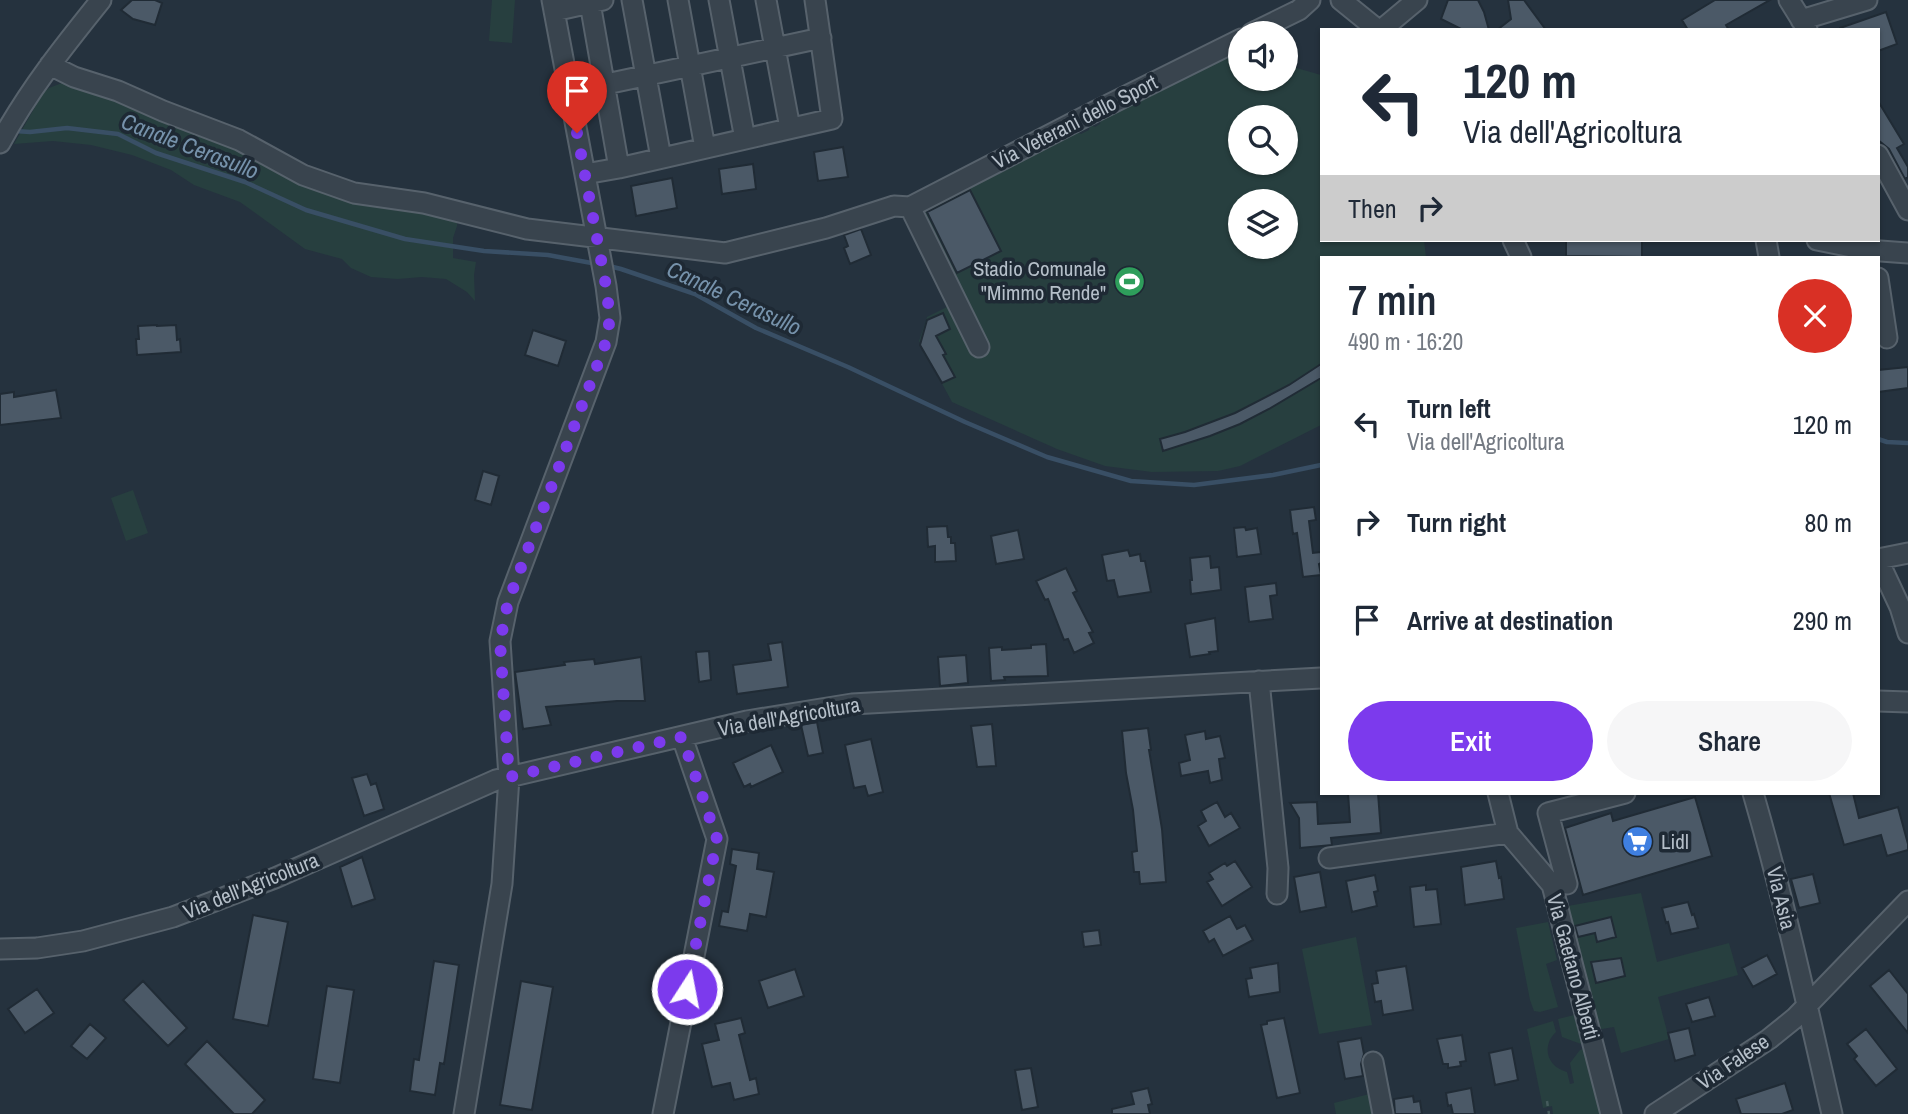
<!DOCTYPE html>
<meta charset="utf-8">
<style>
body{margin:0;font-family:"Archivo Narrow",sans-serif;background:#f6f6f7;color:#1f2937;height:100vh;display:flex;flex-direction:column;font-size:26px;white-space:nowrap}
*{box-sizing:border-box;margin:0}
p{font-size:23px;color:#747a83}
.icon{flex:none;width:38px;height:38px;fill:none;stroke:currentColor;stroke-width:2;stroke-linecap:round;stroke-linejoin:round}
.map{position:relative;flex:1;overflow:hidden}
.sheet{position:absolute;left:1320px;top:256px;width:560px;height:539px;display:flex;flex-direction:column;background:#fff;border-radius:0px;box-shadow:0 2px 5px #0004}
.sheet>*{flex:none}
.guide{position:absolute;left:1320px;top:28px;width:560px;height:214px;border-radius:0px;box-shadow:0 2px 5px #0004;background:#fff;color:#1f2937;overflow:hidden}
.buttons{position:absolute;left:1228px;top:21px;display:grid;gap:14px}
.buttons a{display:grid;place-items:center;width:70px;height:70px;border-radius:50%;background:#fff;box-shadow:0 2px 5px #0004;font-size:35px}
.pin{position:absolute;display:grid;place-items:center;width:60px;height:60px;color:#fff;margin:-72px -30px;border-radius:50% 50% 50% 0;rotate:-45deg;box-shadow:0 0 7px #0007}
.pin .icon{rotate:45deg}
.me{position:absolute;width:77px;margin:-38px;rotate:11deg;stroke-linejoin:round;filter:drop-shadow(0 0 5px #0008)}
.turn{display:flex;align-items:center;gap:24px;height:147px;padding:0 28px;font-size:32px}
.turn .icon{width:91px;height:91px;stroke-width:2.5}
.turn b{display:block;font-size:49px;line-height:60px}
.then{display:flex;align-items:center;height:66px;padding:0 28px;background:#0003;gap:14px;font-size:26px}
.round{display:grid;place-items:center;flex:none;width:74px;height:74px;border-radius:37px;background:#f6f6f7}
.summary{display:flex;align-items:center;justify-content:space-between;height:119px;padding:0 28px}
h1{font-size:42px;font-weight:600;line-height:52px}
.button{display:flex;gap:14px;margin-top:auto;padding:14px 28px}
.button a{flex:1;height:80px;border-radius:42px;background:#7c3aed;color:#fff;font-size:28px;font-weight:600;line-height:80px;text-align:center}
.button a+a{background:#f6f6f7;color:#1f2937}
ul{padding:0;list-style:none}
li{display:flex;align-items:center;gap:21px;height:98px;padding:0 28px}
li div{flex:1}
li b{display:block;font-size:26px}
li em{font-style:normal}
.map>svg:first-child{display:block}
.green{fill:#273f3f;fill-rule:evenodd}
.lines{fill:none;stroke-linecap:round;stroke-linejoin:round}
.stream{stroke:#394f65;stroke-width:4.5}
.building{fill:#4b5967;stroke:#202b35;stroke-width:2}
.minor-casing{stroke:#57626c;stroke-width:23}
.path{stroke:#455b5c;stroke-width:2.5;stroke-dasharray:5 5;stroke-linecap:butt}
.minor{stroke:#39444e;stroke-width:19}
.route{stroke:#7c3aed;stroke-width:12;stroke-dasharray:0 21.6}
.labels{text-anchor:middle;stroke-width:7;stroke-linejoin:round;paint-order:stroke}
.street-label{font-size:21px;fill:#b5bfc9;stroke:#1e2934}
.poi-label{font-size:21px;fill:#b5bfc9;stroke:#1e2934;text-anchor:end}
.water-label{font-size:23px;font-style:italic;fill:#7692ab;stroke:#1e2934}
</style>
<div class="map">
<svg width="1908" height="1114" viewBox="0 0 1908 1114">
<rect width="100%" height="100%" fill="#25323e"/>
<!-- green -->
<path class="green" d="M492 0H515L512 43 489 41Z
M1234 49 1241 51V79H1286V65L1321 75V240H1424L1426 257H1321V425L1240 466 1218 471 1152 472 1105 466 1057 449 952 402 919 341 927 317 949 306 921 212 1076 132 1081 134 1089 130 1090 125 1095 127 1100 124 1101 119ZM1241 117H1286V163H1241ZM1241 201H1286V247H1241Z
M62 83C79 87 94 94 111 96L239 147 457 217V226L453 238V258L476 262 474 275 475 301 467 292 446 279 422 277 397 279 371 277 351 268 342 259 305 249 240 202 194 185 171 170 132 155 91 145 53 141 14 144 43 93 49 88Z
M133 490 148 533 126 541 111 498Z
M1641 893 1657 962 1729 943 1738 975 1658 997 1669 1039 1621 1053 1614 1027 1596 1030 1562 907Z
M1548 922 1557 960 1546 964 1558 1007 1540 1012 1534 1011 1530 1000 1516 928Z
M1356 937 1372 1025 1319 1034 1302 949Z
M1574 1015 1582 1044H1581L1562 1037 1558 1019Z
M1553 1021 1556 1032C1541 1046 1547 1067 1567 1072L1570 1084 1574 1083 1570 1063 1580 1050 1583 1049 1601 1114H1553L1552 1106 1543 1108 1527 1029Z
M1385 1090 1389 1114H1336L1334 1103Z"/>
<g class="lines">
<!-- stream -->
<path class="stream" d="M15 131 30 132 67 128 118 134 156 153 245 182 306 210 405 239 484 251 548 255 597 264
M609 266 621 269 695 294 756 328 848 367 965 422 1047 457 1131 481 1194 485 1273 475 1321 465
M1878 439 1887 442 1908 443"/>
</g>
<!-- building -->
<path class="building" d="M132 0H155L162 3 155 25 133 19 121 10Z
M1448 0H1478L1484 12 1489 30H1463L1441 19Z
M1508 0H1524L1546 30H1497L1511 19Z
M1715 0H1770L1726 25 1729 30H1688L1682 20Z
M1886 12 1897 44 1878 51V30H1840V28Z
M1878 101 1904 144 1897 148 1908 167V177L1905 179 1889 149 1878 140Z
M843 147 848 177 818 181 814 152Z
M753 164 756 189 722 194 719 169Z
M672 178 677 208 636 216 631 186Z
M970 190 1001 251 957 273 927 212Z
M861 229 871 255 850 264 844 248 848 246 844 235Z
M1566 240H1642V257L1566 256Z
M943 313 950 329 936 336 946 354 943 355 955 377 942 383 920 345 927 320Z
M157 325V326L176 325 177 340 180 339 181 352 137 355 136 339H139L138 326Z
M533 330 566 341 558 366 525 355Z
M1321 364V378L1269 409 1240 424 1210 436 1163 451 1160 439 1185 432 1235 413 1289 385Z
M1908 367V388L1878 392V370Z
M56 390 61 418 0 425V394L14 392V397Z
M483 471 499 476 491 505 475 500Z
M1314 507 1316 520 1309 521 1313 553 1321 552V563L1319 564 1321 575 1303 577 1297 533 1293 534 1290 510Z
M947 526 948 537H951V543H955L956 561 935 562V546L928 547 927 527Z
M1245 527 1246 530 1257 528 1261 554 1237 557 1234 528Z
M1018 530 1024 559 996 564 991 536Z
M1128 550 1130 556 1140 554 1141 561H1145L1151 592 1118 597 1114 580 1107 581 1102 555Z
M1210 556 1211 568 1219 567 1221 590 1191 594 1190 580H1192L1190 558Z
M1066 568 1077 591 1073 593 1093 632 1089 633 1094 643 1074 653 1068 639 1064 640 1048 599 1045 600 1036 581Z
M1276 583 1277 595 1270 596 1273 619 1249 622 1245 587Z
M1215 618 1218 651 1209 652 1210 654 1190 657 1185 624Z
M782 642 788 687 737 694 733 665 771 660 768 644Z
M1046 644 1048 676 1004 677 1005 680 991 681 989 648 1002 647V650L1031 648V645Z
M709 651 711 680 699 682 696 652Z
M966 655 968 683 940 686 938 657Z
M641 657 645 701H617L546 707 551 725 523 729 515 672 565 665 564 662 594 659 595 664Z
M817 722 823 753 808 756 801 725Z
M992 724 996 766 977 767 971 726Z
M1148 728 1151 750H1149L1162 829 1166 882 1140 884 1139 872H1134L1132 852 1137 851 1133 810 1126 773 1122 731Z
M1205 731 1206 739 1220 736 1225 758 1219 759 1222 780 1210 783 1208 771 1181 776 1179 763 1190 760 1185 735Z
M871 739 883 792 868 796 865 786 854 788 845 745Z
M771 745 783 772 751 787 750 784 744 787 733 763Z
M367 774 371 785 376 783 384 809 364 816 352 778Z
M1348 793H1378L1381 833 1331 838 1332 845 1300 848 1299 818 1290 803 1317 802 1318 824 1350 822Z
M1829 793H1853L1859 818 1898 807 1908 844V850L1887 856 1881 835 1844 845Z
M1695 797 1712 856 1583 895 1565 828 1611 813 1613 821Z
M1217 802 1225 817 1231 813 1240 828 1209 846 1198 826 1206 821 1201 811Z
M732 849 759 853 757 869 774 872 766 917 750 914 747 931 719 926 722 911 728 912 736 866 730 864Z
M362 857 375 899 352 907 340 867Z
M1235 861 1252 887 1222 906 1207 882 1213 879 1209 873 1225 863 1227 866Z
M1496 861 1499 878 1501 877 1504 899 1465 905 1461 867Z
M1320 872 1326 907 1300 912 1294 877Z
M1813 874 1820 903 1799 908 1791 879Z
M1375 875 1378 891 1374 892 1377 906 1352 912 1346 881Z
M1426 885V890L1437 889 1441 924 1414 927 1410 887Z
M1688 902 1692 915 1694 914 1698 928 1671 934 1668 922 1666 923 1662 908Z
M253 915 288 922 268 1026 233 1019Z
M1230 916 1237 929 1245 925 1253 940 1223 956 1214 939 1209 942 1203 931Z
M1611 917 1616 937 1597 942 1595 933 1578 937 1575 926Z
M1099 930 1101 945 1084 947 1082 932Z
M1767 955 1777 974 1753 987 1742 968Z
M1621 958 1625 976 1596 983 1591 962Z
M434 961 459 965 444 1064 440 1063 435 1095 410 1091 414 1059 419 1060Z
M1278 963 1280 992 1249 997 1246 979 1252 978 1250 968Z
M1406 966 1413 1010 1383 1015 1381 1001 1375 1002 1372 984 1378 983 1376 971Z
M795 969 804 996 768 1008 759 981Z
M1889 970 1908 994V1033L1870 986Z
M143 981 187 1028 168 1046 123 1000Z
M521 981 553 987 532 1110 500 1105Z
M327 986 354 990 340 1083 313 1079Z
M37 989 54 1013 25 1033 8 1009Z
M1709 997 1715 1016 1692 1022 1686 1004Z
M741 1018 745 1033 739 1035 750 1080 756 1078 759 1094 734 1100 730 1083 712 1087 702 1044 719 1040 715 1024Z
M1284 1018 1300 1093 1277 1098 1261 1025 1267 1024V1021Z
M90 1024 106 1038 87 1059 71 1046Z
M1689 1028 1695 1055 1675 1061 1668 1033Z
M1866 1029 1897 1069 1876 1086 1854 1059 1857 1056 1847 1044Z
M1462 1035 1466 1061 1460 1062 1461 1066 1448 1068V1064H1443L1437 1039Z
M1361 1038 1364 1054 1361 1064 1363 1076 1345 1079 1338 1042Z
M207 1041 265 1100 252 1114H234L185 1064Z
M1512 1048 1518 1080 1495 1085 1489 1053Z
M1031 1068 1038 1107 1022 1110 1015 1070Z
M1785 1083 1793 1110 1782 1114H1741L1736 1099Z
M1148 1088 1152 1104 1148 1105 1150 1114H1112V1109L1134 1104 1131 1092Z
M1471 1088 1475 1114H1453L1451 1105 1448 1106 1446 1093Z
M1413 1096 1414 1102 1420 1101 1422 1114H1395L1394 1099Z"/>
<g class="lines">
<defs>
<path id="minor" d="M603 0 590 3 619 168 832 119 815 0
M632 0 661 158
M678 0 705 148
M719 0 745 139
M766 0 790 128
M1341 0 1378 30
M1789 0 1807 29
M554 11 590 3
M1801 20 1867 0
M1381 30 1417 0
M1252 33 1299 10 1310 0
M50 65 74 77 118 91 163 111 239 140 303 175 354 193 424 203 527 229 725 253 826 228 894 206 910 207
M569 92 821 38
M0 143C28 91 64 46 101 0
M1878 155 1908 210
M585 174 619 168
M910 207 1094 112 1241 39
M910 207 979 347
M1513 240 1521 257
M1766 240 1769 257
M1817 240 1867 250 1908 253
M1878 278 1887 338
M1878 559 1908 553
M1878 560 1900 607 1908 633
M1259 681 1278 868 1277 894
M1878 701 1908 702
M1498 793 1508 833 1552 885 1611 1114
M1753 793C1784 899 1807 1006 1832 1114
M1329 858 1508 833
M1567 884 1548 813 1625 793
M0 949 37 948 83 941 173 917 275 878 496 780 747 721 852 704 1321 678
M1373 1062 1383 1114
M464 1114 502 884 509 777 500 641 508 602 606 342 610 318 606 286 552 0
M663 1114 717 839 682 737
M1655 1114 1769 1039 1795 1018 1908 901"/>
</defs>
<!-- minor casing -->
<use href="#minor" class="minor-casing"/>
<!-- path -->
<path class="path" d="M1547 1101 1549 1114"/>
<!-- minor -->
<use href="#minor" class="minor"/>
</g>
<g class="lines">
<!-- route -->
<path class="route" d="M577 133 606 286 610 318 606 342 508 602 500 642 509 777 682 737 717 839 687 989"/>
</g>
<!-- icons -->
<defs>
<symbol id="stadium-disc" viewBox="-11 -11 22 22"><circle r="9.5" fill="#2e9e5b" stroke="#1e2934"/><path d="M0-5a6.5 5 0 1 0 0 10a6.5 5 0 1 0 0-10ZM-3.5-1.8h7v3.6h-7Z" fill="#fff"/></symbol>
<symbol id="supermarket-disc" viewBox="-11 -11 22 22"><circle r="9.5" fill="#3f7fe0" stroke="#1e2934"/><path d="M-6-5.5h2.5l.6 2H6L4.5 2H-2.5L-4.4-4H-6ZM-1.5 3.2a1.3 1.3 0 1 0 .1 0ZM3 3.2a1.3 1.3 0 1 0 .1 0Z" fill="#fff"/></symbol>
</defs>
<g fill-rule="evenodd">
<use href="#stadium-disc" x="1112" y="264" width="35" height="35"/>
<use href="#supermarket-disc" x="1620" y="824" width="35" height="35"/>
</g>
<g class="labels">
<!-- street labels -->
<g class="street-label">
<text transform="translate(1075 122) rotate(-27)" y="7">Via Veterani dello Sport</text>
<text transform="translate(789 717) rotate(-10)" y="7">Via dell'Agricoltura</text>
<text transform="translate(251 886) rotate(-22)" y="7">Via dell'Agricoltura</text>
<text transform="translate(1781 898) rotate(76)" y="7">Via Asia</text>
<text transform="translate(1573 967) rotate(75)" y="7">Via Gaetano Alberti</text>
<text transform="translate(1733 1062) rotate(-34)" y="7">Via Falese</text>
</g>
<!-- poi labels -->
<g class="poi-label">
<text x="1106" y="276">Stadio Comunale<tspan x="1106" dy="24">"Mimmo Rende"</tspan></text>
<text x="1661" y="849" text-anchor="start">Lidl</text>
</g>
<!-- water labels -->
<g class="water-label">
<text transform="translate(190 146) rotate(21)" y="8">Canale Cerasullo</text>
<text transform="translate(734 298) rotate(25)" y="8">Canale Cerasullo</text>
</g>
</g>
</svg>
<div class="buttons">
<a><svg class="icon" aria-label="sound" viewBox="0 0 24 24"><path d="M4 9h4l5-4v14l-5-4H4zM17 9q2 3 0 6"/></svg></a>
<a><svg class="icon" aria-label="search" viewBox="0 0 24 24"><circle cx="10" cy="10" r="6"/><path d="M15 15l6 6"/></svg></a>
<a><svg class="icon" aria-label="layers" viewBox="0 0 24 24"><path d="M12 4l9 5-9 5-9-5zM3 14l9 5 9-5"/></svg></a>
</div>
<div class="pin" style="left:577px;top:133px;background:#d93025"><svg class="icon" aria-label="arrive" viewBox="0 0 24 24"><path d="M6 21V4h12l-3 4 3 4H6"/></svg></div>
<svg class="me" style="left:687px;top:989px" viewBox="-20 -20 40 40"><circle r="17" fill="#7c3aed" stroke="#fff" stroke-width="3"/><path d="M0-11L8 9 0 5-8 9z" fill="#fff"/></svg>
<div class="guide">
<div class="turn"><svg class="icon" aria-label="left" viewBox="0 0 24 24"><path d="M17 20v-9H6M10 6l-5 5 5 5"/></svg><div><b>120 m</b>Via dell'Agricoltura</div></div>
<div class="then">Then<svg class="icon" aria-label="right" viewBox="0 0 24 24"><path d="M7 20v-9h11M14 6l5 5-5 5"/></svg></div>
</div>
<section class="sheet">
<div class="summary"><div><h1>7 min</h1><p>490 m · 16:20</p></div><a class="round" style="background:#d93025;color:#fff"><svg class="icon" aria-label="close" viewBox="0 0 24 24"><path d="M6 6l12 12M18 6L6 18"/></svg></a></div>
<ul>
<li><svg class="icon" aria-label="left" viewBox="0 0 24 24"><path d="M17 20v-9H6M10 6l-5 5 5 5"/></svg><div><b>Turn left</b><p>Via dell'Agricoltura</p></div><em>120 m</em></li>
<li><svg class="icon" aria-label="right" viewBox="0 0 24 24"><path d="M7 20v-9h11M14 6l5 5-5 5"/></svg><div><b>Turn right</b></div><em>80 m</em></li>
<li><svg class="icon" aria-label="arrive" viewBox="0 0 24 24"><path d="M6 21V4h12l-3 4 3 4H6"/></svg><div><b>Arrive at destination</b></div><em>290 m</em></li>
</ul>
<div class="button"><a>Exit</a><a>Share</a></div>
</section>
</div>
